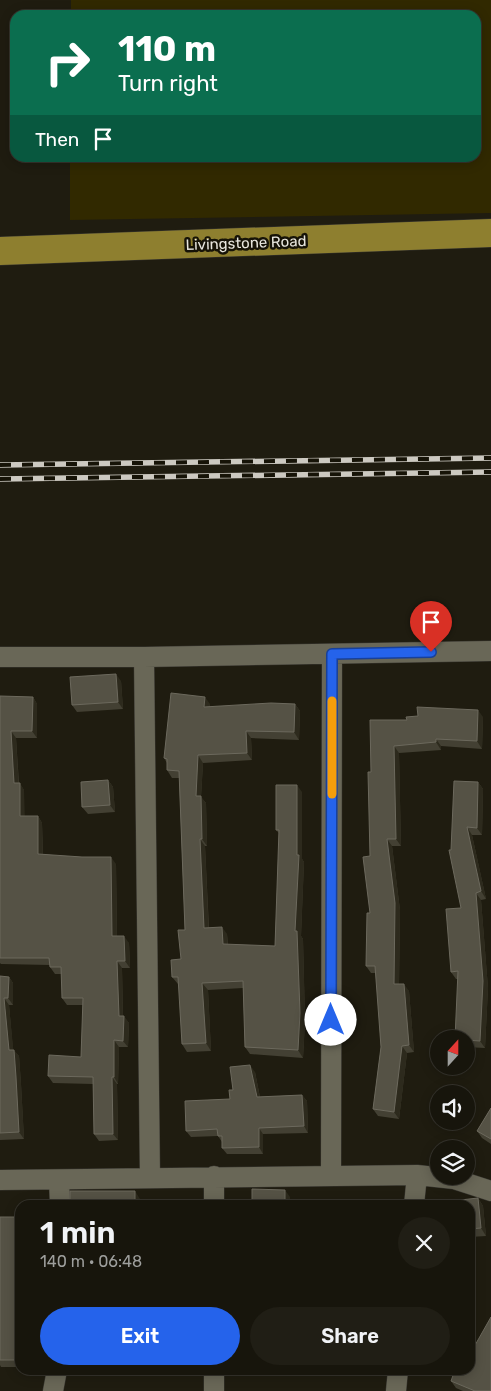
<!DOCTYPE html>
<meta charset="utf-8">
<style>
body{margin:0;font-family:Rubik,sans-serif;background:#201e15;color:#f1f3f6;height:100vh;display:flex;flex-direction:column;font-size:19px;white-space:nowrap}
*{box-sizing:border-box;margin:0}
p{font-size:16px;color:#9e9f9d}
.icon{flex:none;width:28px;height:28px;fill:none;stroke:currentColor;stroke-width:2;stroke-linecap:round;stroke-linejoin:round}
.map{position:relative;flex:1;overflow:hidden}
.panel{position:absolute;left:15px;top:1200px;width:460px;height:175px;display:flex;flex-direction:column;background:#17150c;border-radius:15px;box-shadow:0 2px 12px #0003,0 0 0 1px #36342d}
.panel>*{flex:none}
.top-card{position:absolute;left:10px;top:10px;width:471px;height:152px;border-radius:15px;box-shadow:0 2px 12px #0003,0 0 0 1px #36342d;background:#0b6e4f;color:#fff;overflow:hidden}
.needle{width:32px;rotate:21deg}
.fabs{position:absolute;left:430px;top:1030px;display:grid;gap:10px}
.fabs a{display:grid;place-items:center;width:45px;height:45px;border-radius:50%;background:#17150c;box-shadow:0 2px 12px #0003,0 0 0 1px #36342d;font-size:25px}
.pin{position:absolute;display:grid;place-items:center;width:42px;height:42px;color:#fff;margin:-51px -21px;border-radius:50% 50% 50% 0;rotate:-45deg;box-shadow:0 0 5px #0007}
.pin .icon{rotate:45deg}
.me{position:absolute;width:55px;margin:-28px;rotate:0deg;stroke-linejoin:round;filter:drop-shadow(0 0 4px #0008)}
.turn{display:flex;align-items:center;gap:18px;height:105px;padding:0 25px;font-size:22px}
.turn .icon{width:65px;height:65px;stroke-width:2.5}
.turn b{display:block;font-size:35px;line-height:42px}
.then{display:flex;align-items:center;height:48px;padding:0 25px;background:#0003;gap:10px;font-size:19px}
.round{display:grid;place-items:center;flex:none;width:52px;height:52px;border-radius:26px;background:#201e15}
.overview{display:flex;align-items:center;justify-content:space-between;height:85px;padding:0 25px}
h1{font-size:30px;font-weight:600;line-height:38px}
.cta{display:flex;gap:10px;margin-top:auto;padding:10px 25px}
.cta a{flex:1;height:58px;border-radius:30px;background:#2563eb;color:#fff;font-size:20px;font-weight:600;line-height:58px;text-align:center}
.cta a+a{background:#201e15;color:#f1f3f6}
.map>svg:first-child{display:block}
.green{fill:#312900}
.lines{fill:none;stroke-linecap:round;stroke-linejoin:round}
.minor-casing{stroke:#3a3832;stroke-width:21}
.trunk-casing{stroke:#3a3832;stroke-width:29}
.minor{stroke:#696757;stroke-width:20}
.trunk{stroke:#8e7f2f;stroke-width:28}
.rail-casing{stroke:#ccc9c1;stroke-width:5.5}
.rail{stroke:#161307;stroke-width:4;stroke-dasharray:11;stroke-linecap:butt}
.wall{fill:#434033}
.shaded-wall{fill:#2d2a1d}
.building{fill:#555245;stroke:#6c695d}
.route-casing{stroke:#184099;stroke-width:12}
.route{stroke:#2563eb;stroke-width:9}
.slow{stroke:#f59e0b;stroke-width:9}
.labels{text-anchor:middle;stroke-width:5;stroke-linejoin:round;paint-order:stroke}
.street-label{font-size:15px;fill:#e8e6de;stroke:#161307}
</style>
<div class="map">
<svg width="491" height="1391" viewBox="0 0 491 1391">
<rect width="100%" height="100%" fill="#1f1c10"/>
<!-- green -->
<path class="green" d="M71 0H491V213L70 220V158H476V15H71Z"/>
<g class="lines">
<defs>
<path id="minor" d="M0 657H144L491 651
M144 657 150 1178
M331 1175 332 654
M0 1180 417 1175 454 1179 491 1191
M59 1180 60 1205
M214 1205V1176
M414 1205 417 1175
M53 1391 57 1370
M214 1391V1370
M396 1391 398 1370"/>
<path id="trunk" d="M0 251 491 233"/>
</defs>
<!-- minor casing -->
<use href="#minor" class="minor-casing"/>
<!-- trunk casing -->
<use href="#trunk" class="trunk-casing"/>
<!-- minor -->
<use href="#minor" class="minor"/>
<!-- trunk -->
<use href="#trunk" class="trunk"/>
<defs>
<path id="rail" d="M0 465 491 458
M0 479 491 472"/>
</defs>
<!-- rail casing -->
<use href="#rail" class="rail-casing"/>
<!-- rail -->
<use href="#rail" class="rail"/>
</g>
<!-- wall -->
<path class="wall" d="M121 681 123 709 77 712 72 705Z
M0 696 33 697 37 704V738H16L19 783 24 790V816H38L42 823 43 854 116 864 117 936 129 943 130 968H122L123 1016 129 1023 128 1047H119L118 1084H117L118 1140 99 1141 94 1134 93 1084 53 1083 48 1076 81 1057 83 1005H67L62 998V974H55L50 967V965L1 964 0 963Z
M210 704V707L295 704 300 711 299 740 251 738 252 760 203 763 201 797 206 803 207 846H205L209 928 227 934 228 945 275 946 279 833 276 830 302 792V859L304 862 301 936 303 939 305 1021 303 1058 250 1054 245 1047 243 988 208 990 211 1051 187 1052 182 1044 179 984H178L172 977 181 959 185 930 179 778H172L167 770V763L164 758Z
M483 717 482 749 441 746V750L399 753 401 846H392L400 910 399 984 409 991 414 1052 407 1053 399 1119 378 1116 373 1109 381 1047 376 973H371L366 966 370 913 371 772 407 720Z
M108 780 113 787 115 812 88 814 82 807Z
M478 782 483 789 482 835H472L486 899 481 900 488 988 485 1048 466 1047V1039L458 979H456L451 972 461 908 451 850Z
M0 976 9 977 13 983V1005H9L13 1050 19 1056 21 1084 24 1139 0 1140Z
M255 1072 260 1097 302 1095 307 1101 308 1133 263 1134V1154H227L222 1148V1142L218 1136 191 1137 186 1131 230 1099 233 1090Z
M491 1108V1144L482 1138 477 1131Z
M478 1198 483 1206 486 1236 470 1237V1205Z
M0 1217H20V1367H1L0 1365Z
M474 1347 491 1391H463L456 1388 451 1381Z"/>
<!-- shaded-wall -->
<path class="shaded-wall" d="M116 674 121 681 123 709 118 702Z
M33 697 37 704V738L32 731Z
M205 697 210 704 209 715 204 707Z
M295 704 300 711 299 740 294 732Z
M478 710 483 717 482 749 477 741Z
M11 731 16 738 19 790 14 783Z
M246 731 251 738 252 760 247 753Z
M436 739 441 746V750L436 742Z
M394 746 399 753 401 846 396 839Z
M198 755 203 763 201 797 206 803 207 846 202 839 196 796Z
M108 780 113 787 115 812 110 805Z
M478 782 483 789 482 835 477 828Z
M20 783 24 790 25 823 20 816Z
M297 785 302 792V859L304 862 301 936 303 939 305 1021 303 1058 298 1050 295 931 297 855Z
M38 816 42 823 43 861 38 854Z
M467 827 472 835 486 899 481 891Z
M200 839 205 846 209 936 204 928Z
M387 839 392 846 400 910 399 991 394 984Z
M111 857 116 864 117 943 112 936Z
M476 893 481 900 488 988 485 1048 480 1041Z
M222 927 227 934 228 952 223 944Z
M124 936 129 943 130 968 125 961Z
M117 961 122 968 123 1023 119 1016Z
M9 977 13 983V1005L8 998Z
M202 983 208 990 211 1051 206 1043Z
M404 984 409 991 414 1052 409 1045Z
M4 998 9 1005 14 1057 9 1050Z
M124 1016 129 1023 128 1047 123 1041Z
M114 1040 119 1047 118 1084 114 1077Z
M402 1046 407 1053 399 1119 394 1112Z
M14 1050 19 1056 21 1084 24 1139 19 1132Z
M250 1065 255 1072 261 1103 257 1097Z
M112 1077 117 1084 118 1140 113 1134Z
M302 1095 307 1101 308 1133 304 1126Z
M259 1128 263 1134V1154L259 1147Z
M285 1190 290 1197V1205H285Z
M135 1191 140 1199V1205H135Z
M478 1198 483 1206 486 1236 481 1228Z"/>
<!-- building -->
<path class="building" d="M116 674 118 702 72 705 70 677Z
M171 693 205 697 204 707 271 703 295 704 294 732 246 731 247 753 198 755 196 796H201L202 839H200L204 928 222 927 223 944 275 946 279 830H276V785H297V855H299L295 931H297L300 1013 298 1050 245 1047 243 981 202 983 206 1043 182 1044 178 977H172L171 960 181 959 178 930H185L179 771 167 770V759L164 758Z
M0 696 33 697 32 731H11L14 783H20V816H38V854L82 857H111L112 936H124L125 961H117L119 1016H124L123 1041 114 1040V1077H112L113 1134H94L93 1077 48 1076 49 1055 81 1057 83 998H62L61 967H50L49 958H0Z
M417 707 478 710 477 741 436 739V742L394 746 396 839H387L395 903 394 984H404L409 1045 402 1046 394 1112 373 1109 381 1047 375 966H366L367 913H370L363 857 370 856 368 772H371L370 720H407L406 717 418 716Z
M108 780 110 805 82 807 81 782Z
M454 781 478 782 477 828 467 827 481 891 476 893 483 981 480 1041 466 1040V1039H455L458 971 451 972 446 909 461 908 449 850H451Z
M0 976 9 977 8 998H4L9 1050H14L16 1077 19 1132 0 1133Z
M250 1065 257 1097 302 1095 304 1126 259 1128V1147L222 1148V1136H218L217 1129 186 1131 185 1101 230 1099 229 1090H233L230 1067Z
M491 1108V1139L477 1131Z
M252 1189 285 1190V1205H252Z
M70 1191H135V1205H70Z
M478 1198 481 1228 470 1229V1205H443V1202Z
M0 1217H20V1360H0Z
M491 1317V1391H475L451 1381 455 1370H470V1345L474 1347Z"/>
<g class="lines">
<defs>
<path id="route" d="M331 1020 332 654 431 652"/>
</defs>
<!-- route casing -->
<use href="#route" class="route-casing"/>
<!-- route -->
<use href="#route" class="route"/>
<!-- slow -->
<path class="slow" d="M332 794V701"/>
</g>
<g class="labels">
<!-- street labels -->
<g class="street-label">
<text transform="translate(246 243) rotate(-2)" y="5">Livingstone Road</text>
</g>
</g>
</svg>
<div class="fabs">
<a><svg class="needle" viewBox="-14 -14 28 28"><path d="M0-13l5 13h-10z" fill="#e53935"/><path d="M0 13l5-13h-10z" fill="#9e9f9d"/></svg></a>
<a><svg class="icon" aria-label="sound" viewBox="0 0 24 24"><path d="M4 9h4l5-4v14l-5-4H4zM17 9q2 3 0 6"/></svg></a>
<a><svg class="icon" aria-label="layers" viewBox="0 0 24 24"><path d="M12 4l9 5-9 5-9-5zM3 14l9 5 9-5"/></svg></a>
</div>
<div class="pin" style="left:431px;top:652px;background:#d93025"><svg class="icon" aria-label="arrive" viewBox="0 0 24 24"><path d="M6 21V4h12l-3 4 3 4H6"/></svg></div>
<svg class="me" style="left:331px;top:1020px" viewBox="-20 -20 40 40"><circle r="19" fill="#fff"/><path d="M0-13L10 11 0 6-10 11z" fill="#2563eb"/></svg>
<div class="top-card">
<div class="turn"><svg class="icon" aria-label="right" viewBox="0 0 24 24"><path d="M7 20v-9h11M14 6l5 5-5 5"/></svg><div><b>110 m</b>Turn right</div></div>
<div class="then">Then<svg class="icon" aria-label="arrive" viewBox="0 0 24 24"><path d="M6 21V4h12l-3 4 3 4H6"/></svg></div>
</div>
<section class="panel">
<div class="overview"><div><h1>1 min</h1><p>140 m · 06:48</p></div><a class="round"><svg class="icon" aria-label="close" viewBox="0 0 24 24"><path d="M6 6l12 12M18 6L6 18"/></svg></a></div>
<div class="cta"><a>Exit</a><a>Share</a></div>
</section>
</div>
